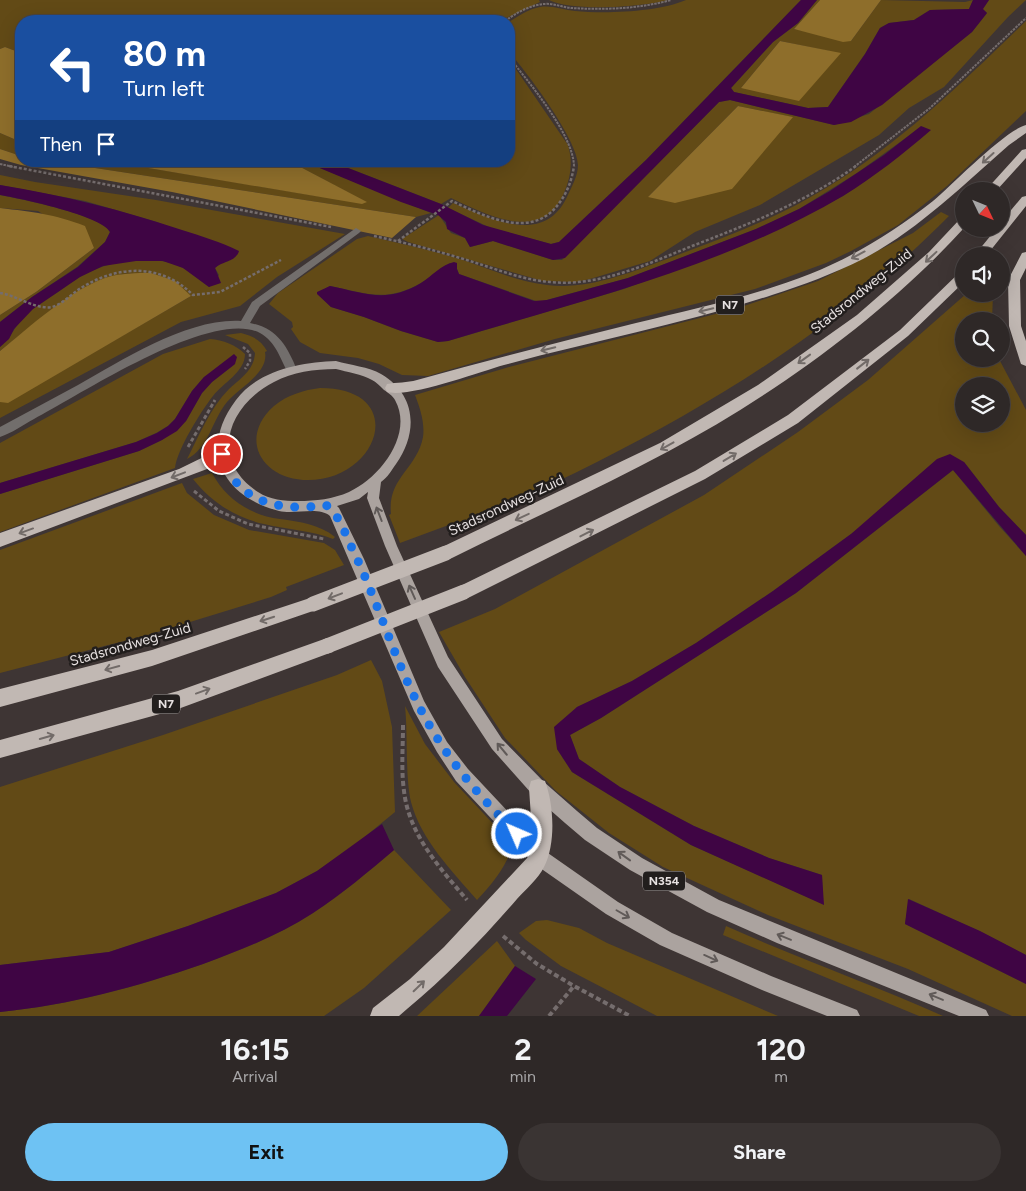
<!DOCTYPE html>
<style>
body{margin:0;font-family:Figtree,sans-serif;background:#3a3433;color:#f1f3f6;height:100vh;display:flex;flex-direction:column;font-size:19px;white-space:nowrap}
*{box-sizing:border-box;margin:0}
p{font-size:16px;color:#a7a6a7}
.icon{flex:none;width:28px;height:28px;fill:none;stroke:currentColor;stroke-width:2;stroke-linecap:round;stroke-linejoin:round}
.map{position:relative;height:1016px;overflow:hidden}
.drawer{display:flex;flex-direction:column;background:#2e2827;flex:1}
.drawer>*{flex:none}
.hud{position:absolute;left:15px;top:15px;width:500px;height:152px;border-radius:20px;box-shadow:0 5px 20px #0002,0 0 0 1px #494444;background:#1a4fa0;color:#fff;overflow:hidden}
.needle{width:32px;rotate:133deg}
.buttons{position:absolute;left:955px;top:182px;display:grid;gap:10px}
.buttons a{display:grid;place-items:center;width:55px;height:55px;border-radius:50%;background:#2e2827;box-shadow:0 5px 20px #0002,0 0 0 1px #494444;font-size:25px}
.pin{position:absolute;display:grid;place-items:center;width:42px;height:42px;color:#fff;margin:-21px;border:2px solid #fff;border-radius:50%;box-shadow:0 1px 5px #0007}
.me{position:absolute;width:55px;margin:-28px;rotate:315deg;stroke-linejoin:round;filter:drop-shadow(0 0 4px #0008)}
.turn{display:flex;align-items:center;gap:18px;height:105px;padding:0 25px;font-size:22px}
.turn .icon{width:65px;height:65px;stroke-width:2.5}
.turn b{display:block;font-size:35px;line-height:42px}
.then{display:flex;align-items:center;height:48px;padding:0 25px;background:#0003;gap:10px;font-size:19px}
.eta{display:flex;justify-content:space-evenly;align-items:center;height:85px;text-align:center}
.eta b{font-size:30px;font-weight:700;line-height:35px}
.button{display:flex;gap:10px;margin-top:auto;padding:10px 25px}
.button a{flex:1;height:58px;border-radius:30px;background:#6ec2f3;color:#111;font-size:20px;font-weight:700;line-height:58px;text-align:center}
.button a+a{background:#3a3433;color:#f1f3f6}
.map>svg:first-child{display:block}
.green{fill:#624a16;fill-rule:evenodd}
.forest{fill:#8e6e2b}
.water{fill:#3f0544}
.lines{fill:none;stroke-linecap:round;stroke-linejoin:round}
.path-far3{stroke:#756d6d;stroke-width:2;stroke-dasharray:2.5 1;stroke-linecap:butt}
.path-far2{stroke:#756d6d;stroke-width:2.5;stroke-dasharray:3 2;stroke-linecap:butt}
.path-far1{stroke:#756d6d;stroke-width:3;stroke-dasharray:4 2.5;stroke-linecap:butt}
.path{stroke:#756d6d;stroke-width:4;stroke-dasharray:5 3;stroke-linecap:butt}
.street{fill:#726e6c;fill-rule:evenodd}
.primary{fill:#aba39f;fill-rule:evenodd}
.highway{fill:#c1b8b3;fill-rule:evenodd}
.highway-bridge{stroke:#c1b8b3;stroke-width:15}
.oneway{stroke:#726b68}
.oneway2{stroke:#605a58}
.route{stroke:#1a73e8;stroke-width:9;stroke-dasharray:0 16.2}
.labels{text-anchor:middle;stroke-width:5;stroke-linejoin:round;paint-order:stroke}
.shield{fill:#221e1d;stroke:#aca6a6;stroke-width:1}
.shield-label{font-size:12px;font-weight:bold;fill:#e7e1e1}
.street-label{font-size:14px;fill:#e7e1e1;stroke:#221e1d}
</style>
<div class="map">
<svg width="1026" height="1016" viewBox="0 0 1026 1016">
<rect width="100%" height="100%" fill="#3e3534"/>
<!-- green -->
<path class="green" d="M0 0H539L540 2 500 21H21V53L5 47 0 49Z
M549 0H668C643 7 571 12 549 0Z
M686 0H801L646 160 559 242 551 244 491 228 448 208 453 203C489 218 543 247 567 197 571 188 578 176 578 165 578 140 526 71 509 52V22C518 16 529 9 540 7 551 5 564 10 575 11 606 14 658 12 686 0Z
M817 0H820L794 29 851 41 881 0 965 2 973 0 969 9 930 10 914 20 889 23 880 28 865 54 828 107 808 108 734 92 731 88 773 42 798 23ZM780 41 829 51 741 88Z
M989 0H1026L1008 17 944 87 909 108 879 135 760 205 695 232 650 261 590 279 575 282 543 281 408 242 402 239 439 215 451 233 465 238 470 247 493 241 553 260H562L719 102 730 100 834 125 869 114 972 32 987 13 982 9ZM738 106 792 117 648 197Z
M1026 21V111L947 186 898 225 851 251 826 263 755 289 555 339 428 376 402 375 379 364 358 358 320 353 300 342 291 329 293 327 292 322 269 304 278 293 357 239 368 236C399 243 430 250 460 259 488 268 517 282 547 285 588 290 629 273 667 259 721 239 778 218 826 188 901 143 964 81 1026 21ZM921 127 871 177 843 196 764 236 624 289 448 341 438 342 401 331 364 317 331 307 317 293 330 286C365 293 386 303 421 283 431 277 439 269 450 263L457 266V269L459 274 539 302 628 278 756 229 799 209 857 173Z
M509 59 568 145C573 162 571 177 564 193 542 244 487 215 451 198L441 204 330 161H509Z
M0 133 21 142V156L0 149Z
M49 161H107L317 196 366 202 289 161H303L431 213 416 217Z
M0 175 35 182 156 200 345 234 277 277 240 306 181 322 0 418V402H8L191 296 151 273 122 274 56 306 0 351V347C11 338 16 324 26 314 36 306 47 299 58 292 69 284 81 275 94 270 118 259 153 256 177 265 189 270 199 280 209 287L219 275 215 268 220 263 229 261 157 222 85 201 0 185Z
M0 195C20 199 103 215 110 232L105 242 77 267 32 297 0 322V315L36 292 94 248 38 211 0 208Z
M941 212 949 216C846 320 728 396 597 462 551 485 504 507 456 527L454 523 400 543 389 515 391 514C387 478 417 469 423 437 425 423 420 408 415 395L509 367 735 309 818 281 913 233Z
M966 294H993L992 321H964V359H999L1026 410V535L999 507 964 462 851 534 773 591 696 643 632 681 577 707 557 749 572 772 691 845 823 904 822 875 769 858 694 826 620 787 579 759 570 735 601 718 796 593 953 470 999 526 1026 556V955L979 931 909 899 905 924 1026 984V1016H1012L908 969 768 915 663 867 609 833 556 791 505 738 465 677 439 632 495 609 704 495 798 432 868 380ZM964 386H1001V424H964Z
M241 333C253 336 261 340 267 351L265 352C269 373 239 388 227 402 212 420 209 448 187 459 199 436 210 408 229 389 241 378 254 370 255 353L248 344 225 335Z
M210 339C223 340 236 345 245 354 245 372 223 383 213 396 201 411 177 450 175 468L0 532V494L139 451 162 440 186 421 202 393 212 382 235 364 204 377 192 391 175 419 168 426 156 433 136 442 0 483V443L163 354Z
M320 388C411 388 379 484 303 480 260 477 239 437 274 406 287 395 304 390 320 388Z
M212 473C226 499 250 515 280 519 300 522 319 524 335 537L333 539C311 530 288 530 264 524 236 518 211 502 193 479Z
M182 483 187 493 214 515 249 530 324 543 335 550 344 565 286 587 287 590 271 597 151 634 0 673V550Z
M371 660 382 681 392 727 395 812 356 844 317 871 276 893 188 926 109 952 0 965V787L163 735 337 675Z
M405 706 425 744 454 782 513 845C506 867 493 883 477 900 452 871 421 840 411 802 405 776 408 734 405 706Z
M394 850 451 910 364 988 324 1016H0V1012C70 1005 136 987 203 964 241 950 279 935 313 913 342 894 368 872 394 850Z
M547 920 579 928 607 943 778 1016H657L561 966 526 940 519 933 536 921Z
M726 926C797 958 872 984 943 1016H919L723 935Z
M497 941 515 966 479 1016H417Z"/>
<!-- forest -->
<path class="forest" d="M820 0H881L851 41 843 42 794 29Z
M780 41 841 53 799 101 741 88Z
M5 47 21 53V142L0 133V49Z
M738 106 793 117 732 189 675 203 648 197Z
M0 149 21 156V161H49L416 217 392 238 172 192 21 165 0 159Z
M107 161H289L367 202 362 204Z
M0 208C33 212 54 214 85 226L94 248 36 292 0 315Z
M151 273 175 281 191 296 8 403 0 402V351C31 326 67 292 105 278 120 273 136 273 151 273Z"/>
<!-- water -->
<path class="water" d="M801 0H817L798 23 773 42 731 88 734 92 808 108 828 107 865 54 880 28 889 23 914 20 930 10 969 9 973 0H989L983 9 987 13 972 32 882 105 851 122 834 125 730 100 719 102 565 258 553 260 493 241 470 247 465 238 447 229 446 222 438 215 401 202 303 161H330L441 204 483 225 551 244 559 242 646 160Z
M921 126 931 130C903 154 874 177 843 196 723 267 580 301 448 341L438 342 401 331 364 317 331 307 317 294V292L330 286C365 293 386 304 421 283 432 276 441 265 454 262L457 263V269L459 274 534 301 547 300 628 278 756 229 799 209 830 191 884 155Z
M0 185C62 195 122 210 182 230 201 236 221 242 239 251 236 262 222 261 215 268L221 283 209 287 183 268 163 261H136L103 266 80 277 33 309 14 329 9 339 0 347V322L32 297 78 267 105 242 110 232C103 216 19 198 0 195Z
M234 354 237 357 235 364 212 382 202 393 186 421 177 431 162 440 139 451 0 494V483L136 442 157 433 168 426 175 419 192 391 204 377Z
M950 454 964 462 999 507 1026 535V556L953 470 796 593 601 718 570 735 579 759 620 787 694 826 769 858 822 875 824 905 691 845 572 772 557 749 554 727 577 707 632 681 696 643 773 591 851 534 937 459Z
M382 824 394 850C368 872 342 894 313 913 279 935 241 950 203 964 136 987 70 1005 0 1012V965L109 952 188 926 276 893 317 871Z
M908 899 980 931 1026 955V984L905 924Z
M515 966 536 979 507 1016H479Z"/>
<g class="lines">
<!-- path-far3 -->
<path class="path-far3" d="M505 21C516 13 530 5 544 4 553 3 562 7 571 8 604 10 638 9 671 0
M509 57C529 83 574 135 574 167
M0 164 14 167
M854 167 930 108 1026 18"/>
<!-- path-far2 -->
<path class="path-far2" d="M9 166 331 227
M374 236C406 243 438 251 470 261 496 269 523 280 550 282 600 287 647 264 692 246 749 224 806 202 856 166
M398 241 452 201C486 217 533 241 560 202 568 191 572 179 574 166
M0 293C16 295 35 310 52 307 63 304 71 294 81 288 118 265 161 263 193 295L220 292 281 260
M243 347 250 353V361L245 369"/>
<!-- path-far1 -->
<path class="path-far1" d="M188 447 215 400
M194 491 219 511 248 524 324 539"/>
<!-- path -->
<path class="path" d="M403 725C403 747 401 769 404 791 409 835 440 868 467 900
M503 936 537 964 574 986
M549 1016 574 986 630 1016"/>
<!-- street -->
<path class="street" d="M356 228 361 231 359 233 260 306 250 323C277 328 287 346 297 370L296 373H288C280 358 276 342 260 333 211 308 80 395 34 419 23 425 12 433 0 437V427C26 413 52 399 78 385 123 360 187 318 241 321L252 302Z"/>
<!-- primary -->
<path class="primary" d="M336 361C350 365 369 367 381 374 417 395 418 433 396 464 391 471 388 477 381 482L379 498 397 546 448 657 502 739 544 782 577 811 597 828 642 858 719 900 986 1010 989 1016H959L777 943 707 912 630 870 585 840 565 823 532 794 492 749 438 667 385 546 367 498 368 492 359 499 337 506 339 508 364 559 424 701 447 742 468 769 545 851 618 902 672 933 771 976 857 1010 860 1016H827L762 990 660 945 606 914 533 863 456 781 437 752 414 711 330 516C318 506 295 515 279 511 221 496 199 449 236 400 258 370 302 362 336 361ZM336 369C347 372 362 374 372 380 376 382 380 386 384 390 387 392 393 396 395 400 414 434 380 478 349 492 333 499 316 501 298 501 284 501 270 500 258 492 209 460 227 406 274 382 293 372 314 369 336 369Z"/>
<!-- highway -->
<path class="highway" d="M1026 125V133L1009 145C962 186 918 230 863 259 833 274 803 285 772 295 684 324 593 341 504 365 479 372 410 398 387 392L385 388 387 384C397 382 407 383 417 380 490 360 563 341 636 323 694 309 754 296 810 274 855 256 895 231 933 201 953 184 1004 131 1026 125Z
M1026 149V158L996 191H985L1022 150Z
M1026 196V206L986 256H974L996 229H1001V222L1022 197Z
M964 218V228C885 315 773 396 669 451 598 489 524 522 452 558L446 560 440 558 438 553 440 548 660 443 758 385 857 315 929 252 960 219Z
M1026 252V268L1020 280 1021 326 1026 341V366L1021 364 1020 361 1009 326 1008 280 1022 253Z
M964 271V282L908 336 798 423 705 479 470 597 464 599 458 597 456 592 458 587 695 471 788 415 900 330 960 272Z
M222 448 227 450 229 454 227 458 215 466 0 547V533L179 469Z
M313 597 319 599 321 604 319 609 313 611 152 666 0 707V689L152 650Z
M327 638 333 640 335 646 333 652 327 654 178 709 0 758V740L178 691Z
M538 779 545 781C554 805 556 844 544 867 538 879 526 889 517 899 483 938 447 976 407 1009L399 1016H370L373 1008 410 979 444 947 528 857 532 832 529 788 531 781Z"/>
<!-- highway-bridge -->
<path class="highway-bridge" d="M313 604 446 553
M327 646 464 592"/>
</g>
<!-- one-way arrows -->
<defs><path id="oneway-shaft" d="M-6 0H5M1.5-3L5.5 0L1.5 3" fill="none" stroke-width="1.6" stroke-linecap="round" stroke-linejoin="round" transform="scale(1.25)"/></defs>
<g class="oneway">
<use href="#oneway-shaft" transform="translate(988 158) rotate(138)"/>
<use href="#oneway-shaft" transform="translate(858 255) rotate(152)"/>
<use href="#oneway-shaft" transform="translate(931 257) rotate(137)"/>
<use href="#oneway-shaft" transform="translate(706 310) rotate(166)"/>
<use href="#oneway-shaft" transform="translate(548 349) rotate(166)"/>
<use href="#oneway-shaft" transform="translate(804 359) rotate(144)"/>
<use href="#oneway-shaft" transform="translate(863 364) rotate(-38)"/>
<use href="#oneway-shaft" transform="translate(667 446) rotate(151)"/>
<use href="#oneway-shaft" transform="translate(730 457) rotate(-31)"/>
<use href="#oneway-shaft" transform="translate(178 475) rotate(159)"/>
<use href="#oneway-shaft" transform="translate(522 517) rotate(155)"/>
<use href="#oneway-shaft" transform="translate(26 531) rotate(160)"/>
<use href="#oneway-shaft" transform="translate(587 533) rotate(-27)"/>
<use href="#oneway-shaft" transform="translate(335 596) rotate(159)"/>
<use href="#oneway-shaft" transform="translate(267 619) rotate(162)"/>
<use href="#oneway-shaft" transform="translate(112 668) rotate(165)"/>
<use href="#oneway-shaft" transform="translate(203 691) rotate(-20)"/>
<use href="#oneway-shaft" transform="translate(47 737) rotate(-16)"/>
<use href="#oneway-shaft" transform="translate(419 986) rotate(-44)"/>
</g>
<g class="oneway2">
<use href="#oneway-shaft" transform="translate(379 514) rotate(-111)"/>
<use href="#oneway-shaft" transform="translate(412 592) rotate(-114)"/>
<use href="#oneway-shaft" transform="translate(502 749) rotate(-130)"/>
<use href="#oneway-shaft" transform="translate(624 856) rotate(-144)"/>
<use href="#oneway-shaft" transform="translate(623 914) rotate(30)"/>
<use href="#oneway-shaft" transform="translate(784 937) rotate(-158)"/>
<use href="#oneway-shaft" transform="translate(711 958) rotate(24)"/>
<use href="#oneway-shaft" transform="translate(936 997) rotate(-157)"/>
</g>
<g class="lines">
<!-- route -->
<path class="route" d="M222 454C235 503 281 512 326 505 339 515 344 531 351 546 377 599 393 656 420 708 445 757 478 795 517 834"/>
</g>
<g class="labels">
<!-- shield labels -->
<g class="shield">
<rect x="716" y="295.5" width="28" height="19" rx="4"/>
<rect x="152" y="694.5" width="28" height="19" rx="4"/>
<rect x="643" y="871.5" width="42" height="19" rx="4"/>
</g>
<g class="shield-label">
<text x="730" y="309">N7</text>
<text x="166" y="708">N7</text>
<text x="664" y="885">N354</text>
</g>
<!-- street labels -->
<g class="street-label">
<text transform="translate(861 291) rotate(-39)" y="5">Stadsrondweg-Zuid</text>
<text transform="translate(506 505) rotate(-25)" y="5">Stadsrondweg-Zuid</text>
<text transform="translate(130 644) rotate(-16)" y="5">Stadsrondweg-Zuid</text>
</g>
</g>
</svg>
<div class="buttons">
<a><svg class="needle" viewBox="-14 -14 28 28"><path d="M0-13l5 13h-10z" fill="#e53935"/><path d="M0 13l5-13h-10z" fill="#a7a6a7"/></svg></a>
<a><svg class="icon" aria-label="sound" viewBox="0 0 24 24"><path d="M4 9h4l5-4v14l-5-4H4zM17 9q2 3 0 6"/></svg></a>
<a><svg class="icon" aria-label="search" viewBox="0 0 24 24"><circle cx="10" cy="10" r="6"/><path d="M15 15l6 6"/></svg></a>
<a><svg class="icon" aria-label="layers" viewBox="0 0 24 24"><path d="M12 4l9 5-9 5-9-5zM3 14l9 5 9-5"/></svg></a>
</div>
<div class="pin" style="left:222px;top:454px;background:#d93025"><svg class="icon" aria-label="arrive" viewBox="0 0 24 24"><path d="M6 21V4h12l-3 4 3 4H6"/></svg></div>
<svg class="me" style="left:517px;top:834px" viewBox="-20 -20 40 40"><circle r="17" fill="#1a73e8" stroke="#fff" stroke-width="3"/><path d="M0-11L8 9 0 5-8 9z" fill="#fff"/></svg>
<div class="hud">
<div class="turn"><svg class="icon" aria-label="left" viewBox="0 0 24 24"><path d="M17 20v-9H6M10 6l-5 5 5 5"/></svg><div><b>80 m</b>Turn left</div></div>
<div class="then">Then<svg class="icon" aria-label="arrive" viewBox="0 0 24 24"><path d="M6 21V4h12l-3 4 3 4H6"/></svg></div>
</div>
</div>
<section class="drawer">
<div class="eta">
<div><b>16:15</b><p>Arrival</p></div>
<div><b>2</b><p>min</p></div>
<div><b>120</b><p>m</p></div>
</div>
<div class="button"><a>Exit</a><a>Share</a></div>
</section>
